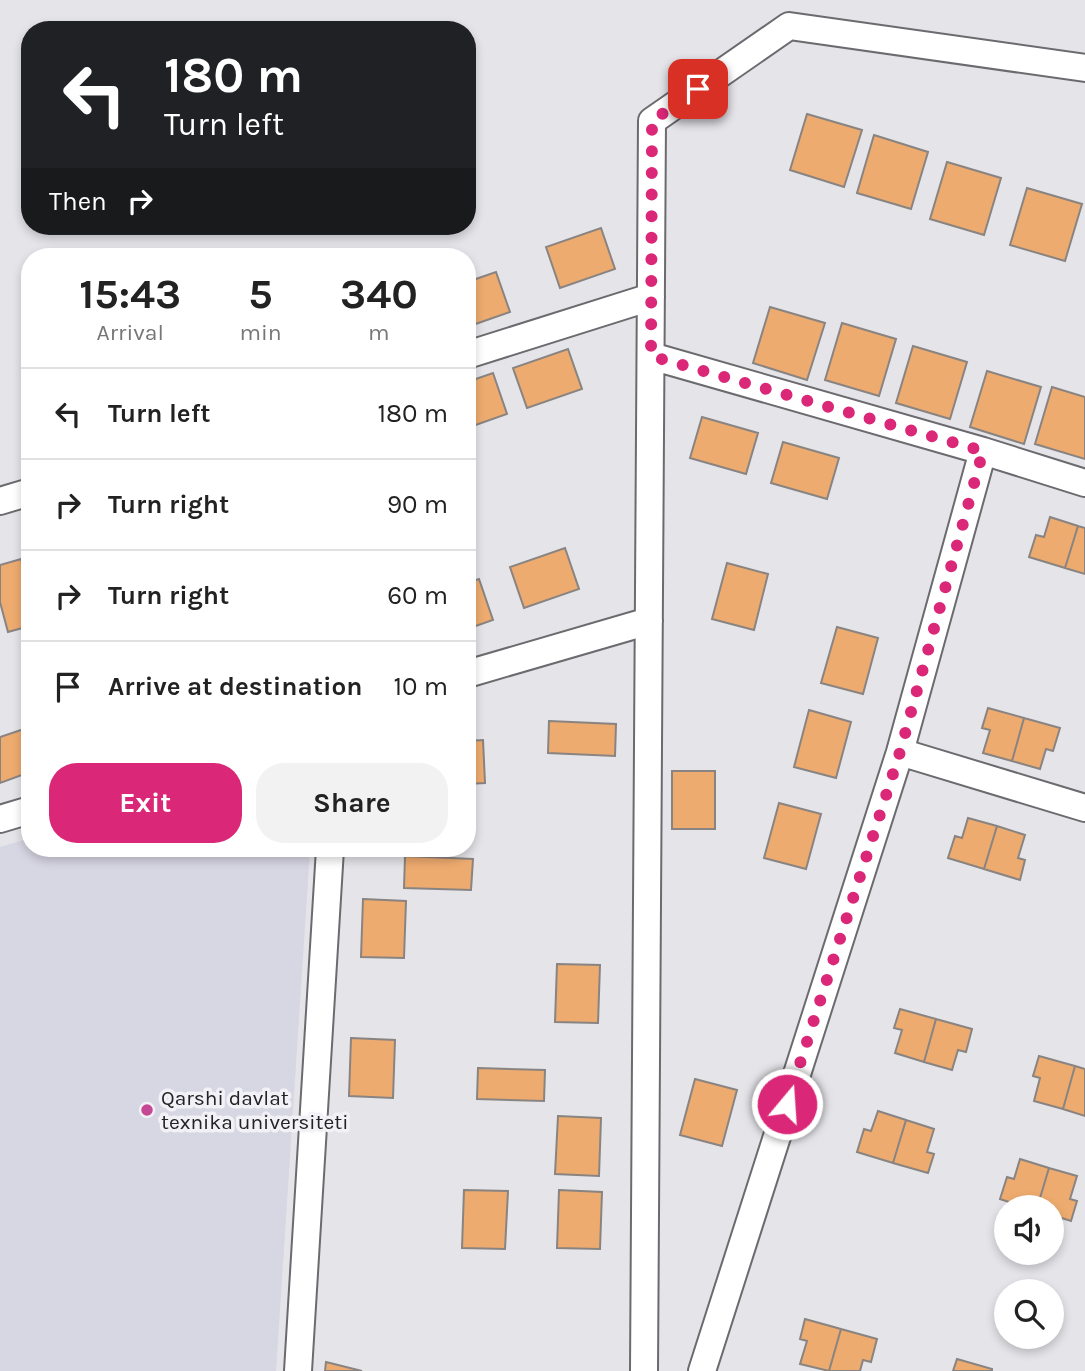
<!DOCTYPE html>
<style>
body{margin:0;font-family:Karla,sans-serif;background:#f2f2f2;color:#222;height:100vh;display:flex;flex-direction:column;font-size:26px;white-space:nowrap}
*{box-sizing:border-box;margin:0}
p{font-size:23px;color:#767676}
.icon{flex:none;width:38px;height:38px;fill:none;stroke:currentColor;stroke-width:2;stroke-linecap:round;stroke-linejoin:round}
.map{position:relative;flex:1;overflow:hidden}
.drawer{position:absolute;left:21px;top:248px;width:455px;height:609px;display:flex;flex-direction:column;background:#fff;border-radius:28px;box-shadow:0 4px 10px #0003}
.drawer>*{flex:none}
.banner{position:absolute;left:21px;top:21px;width:455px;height:214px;border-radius:28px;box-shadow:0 4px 10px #0003;background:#202124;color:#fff;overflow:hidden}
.buttons{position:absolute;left:994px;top:1195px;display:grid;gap:14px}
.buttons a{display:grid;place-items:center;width:70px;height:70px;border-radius:50%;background:#fff;box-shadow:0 4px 10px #0003;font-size:35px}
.pin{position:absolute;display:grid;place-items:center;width:60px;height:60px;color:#fff;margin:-30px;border-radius:14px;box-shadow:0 4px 10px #0006}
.me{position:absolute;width:77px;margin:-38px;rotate:18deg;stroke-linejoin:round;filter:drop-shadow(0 0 5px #0008)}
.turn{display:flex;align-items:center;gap:24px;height:147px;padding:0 28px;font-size:32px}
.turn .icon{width:91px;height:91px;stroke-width:2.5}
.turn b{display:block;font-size:49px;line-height:60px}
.then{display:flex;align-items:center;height:66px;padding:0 28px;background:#0003;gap:14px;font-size:26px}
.eta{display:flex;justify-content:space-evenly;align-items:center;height:119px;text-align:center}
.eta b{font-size:42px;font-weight:700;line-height:49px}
.primary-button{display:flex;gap:14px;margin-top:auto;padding:14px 28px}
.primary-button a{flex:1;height:80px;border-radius:28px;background:#db2777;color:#fff;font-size:28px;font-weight:700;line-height:80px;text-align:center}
.primary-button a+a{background:#f2f2f2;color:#222}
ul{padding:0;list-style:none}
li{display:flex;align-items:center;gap:21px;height:91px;padding:0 28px;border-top:2px solid #e0e0e0}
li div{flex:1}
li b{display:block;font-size:26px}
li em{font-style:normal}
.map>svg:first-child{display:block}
.built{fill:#d7d6e3}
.building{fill:#eeab6f;stroke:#898481;stroke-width:2}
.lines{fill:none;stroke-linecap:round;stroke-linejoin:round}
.minor-casing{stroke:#6b6b6f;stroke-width:30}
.minor{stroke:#fff;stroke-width:26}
.route{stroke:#db2777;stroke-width:12;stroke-dasharray:0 21.6}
.poi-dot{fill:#c64895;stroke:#f1f1f6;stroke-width:2.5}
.labels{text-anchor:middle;stroke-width:7;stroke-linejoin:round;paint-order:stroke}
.poi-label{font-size:21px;fill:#232325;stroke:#f1f1f6;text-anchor:start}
</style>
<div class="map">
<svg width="1085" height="1371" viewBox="0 0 1085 1371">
<rect width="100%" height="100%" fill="#e4e4e9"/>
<!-- built -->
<path class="built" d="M30 838V849H310L276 1371H0V847Z"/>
<!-- building -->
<path class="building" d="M807 114 862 130 844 187 790 170Z
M874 135 928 152 911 209 857 193Z
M947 162 1001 178 984 235 930 219Z
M1027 188 1082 204 1065 261 1010 245Z
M601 228 615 269 560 288 546 247Z
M496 272 510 312 467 327V282Z
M770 307 825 323 807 380 753 363Z
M842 323 896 339 879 396 825 380Z
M913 346 967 362 950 419 896 403Z
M568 349 582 389 527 408 513 368Z
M987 371 1041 387 1024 444 970 427Z
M493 373 507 414 467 428V382Z
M1052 387 1085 397V459L1035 444Z
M702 417 758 433 746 474 690 458Z
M783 442 839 458 827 499 771 483Z
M1050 517 1078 526 1065 568 1029 557 1036 535 1044 537Z
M1078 526 1085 528V574L1065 568Z
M565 548 579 589 524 608 510 567Z
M21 559 30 592V626L8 632 0 602V565Z
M727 563 768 574 754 630 712 619Z
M479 579 493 620 467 629V583Z
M837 627 878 638 863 694 821 683Z
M988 708 1024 718 1012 761 983 753 990 730 982 728Z
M809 710 851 722 836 778 794 767Z
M1024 718 1060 728 1053 751 1046 749 1040 769 1012 761Z
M549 721 616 724 615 756 548 753Z
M30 727V772L0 783V737Z
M483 740 485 783 467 784V741Z
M672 771H715V829H672Z
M779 803 821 814 806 869 764 858Z
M968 818 997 826 984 869 948 858 955 836 962 838Z
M997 826 1025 835 1018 858 1025 860 1020 880 984 869Z
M405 856 473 859 471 890 404 888Z
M363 899 406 901 404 958 361 957Z
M557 964 600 965 598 1023 555 1022Z
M900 1009 936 1019 924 1062 895 1053 902 1030 894 1028Z
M936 1019 972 1029 966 1052 958 1050 952 1070 924 1062Z
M351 1038 395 1040 393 1098 349 1096Z
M1039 1056 1075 1066 1063 1109 1034 1101 1040 1078 1033 1076Z
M1075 1066 1085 1069V1116L1063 1109Z
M478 1068 545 1070 544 1101 477 1099Z
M695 1079 737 1090 722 1146 680 1135Z
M878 1111 906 1120 893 1163 857 1152 864 1129 871 1131Z
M558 1116 601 1118 599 1176 555 1174Z
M906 1120 934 1129 927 1152 934 1154 928 1173 893 1163Z
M1020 1159 1049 1168 1037 1208H1027L1000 1199 1007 1177 1014 1179Z
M1049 1168 1077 1176 1070 1199 1077 1201 1071 1221 1052 1215V1208H1037Z
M464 1190 508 1191 505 1249 462 1248Z
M559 1190 602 1192 600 1249 557 1248Z
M805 1319 841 1329 829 1371 800 1364 807 1341 800 1339Z
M841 1329 877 1339 871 1362 863 1360 860 1371H829Z
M957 1359 992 1369V1371H953Z
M326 1362 362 1371H325Z"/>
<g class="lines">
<defs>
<path id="minor" d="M467 355 651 297
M651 356 983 451 1085 483
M0 501 30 492
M467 674 649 621
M900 752 1085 808
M0 819 30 810
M298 1371 330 849
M644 1371 652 121 789 26 1085 68
M702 1371 900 752 983 451"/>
</defs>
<!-- minor casing -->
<use href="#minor" class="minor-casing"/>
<!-- minor -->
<use href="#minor" class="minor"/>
</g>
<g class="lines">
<!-- route -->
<path class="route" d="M698 89 652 121 651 356 983 451 900 752 787 1104"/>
</g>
<!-- markers -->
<circle class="poi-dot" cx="147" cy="1110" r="7"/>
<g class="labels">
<!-- poi labels -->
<g class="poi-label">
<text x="161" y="1105">Qarshi davlat<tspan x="161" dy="24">texnika universiteti</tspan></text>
</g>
</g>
</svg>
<div class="buttons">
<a><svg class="icon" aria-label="sound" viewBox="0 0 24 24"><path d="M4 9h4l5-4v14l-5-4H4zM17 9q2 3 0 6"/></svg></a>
<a><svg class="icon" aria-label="search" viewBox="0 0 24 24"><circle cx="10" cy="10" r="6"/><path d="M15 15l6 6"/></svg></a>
</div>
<div class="pin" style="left:698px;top:89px;background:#d93025"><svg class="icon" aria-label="arrive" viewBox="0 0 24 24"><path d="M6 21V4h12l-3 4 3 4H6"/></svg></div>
<svg class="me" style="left:787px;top:1104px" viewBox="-20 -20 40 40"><circle r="17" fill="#db2777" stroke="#fff" stroke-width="3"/><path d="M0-11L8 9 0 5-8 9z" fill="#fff"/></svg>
<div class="banner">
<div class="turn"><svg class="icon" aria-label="left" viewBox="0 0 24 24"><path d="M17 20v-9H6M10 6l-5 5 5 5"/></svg><div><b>180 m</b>Turn left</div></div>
<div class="then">Then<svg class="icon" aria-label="right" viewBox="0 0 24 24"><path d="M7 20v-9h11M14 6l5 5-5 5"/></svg></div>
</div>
<section class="drawer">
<div class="eta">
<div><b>15:43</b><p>Arrival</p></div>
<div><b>5</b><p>min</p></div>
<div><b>340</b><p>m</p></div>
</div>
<ul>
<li><svg class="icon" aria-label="left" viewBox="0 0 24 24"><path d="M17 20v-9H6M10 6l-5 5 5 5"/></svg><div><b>Turn left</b></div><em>180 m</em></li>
<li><svg class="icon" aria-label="right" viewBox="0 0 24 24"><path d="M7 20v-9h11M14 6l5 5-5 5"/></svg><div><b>Turn right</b></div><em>90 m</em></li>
<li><svg class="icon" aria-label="right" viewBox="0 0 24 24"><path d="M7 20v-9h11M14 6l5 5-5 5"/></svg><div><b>Turn right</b></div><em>60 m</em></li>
<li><svg class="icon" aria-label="arrive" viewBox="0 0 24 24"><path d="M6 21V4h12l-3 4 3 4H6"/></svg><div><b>Arrive at destination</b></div><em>10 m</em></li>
</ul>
<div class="primary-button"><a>Exit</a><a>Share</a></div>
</section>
</div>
